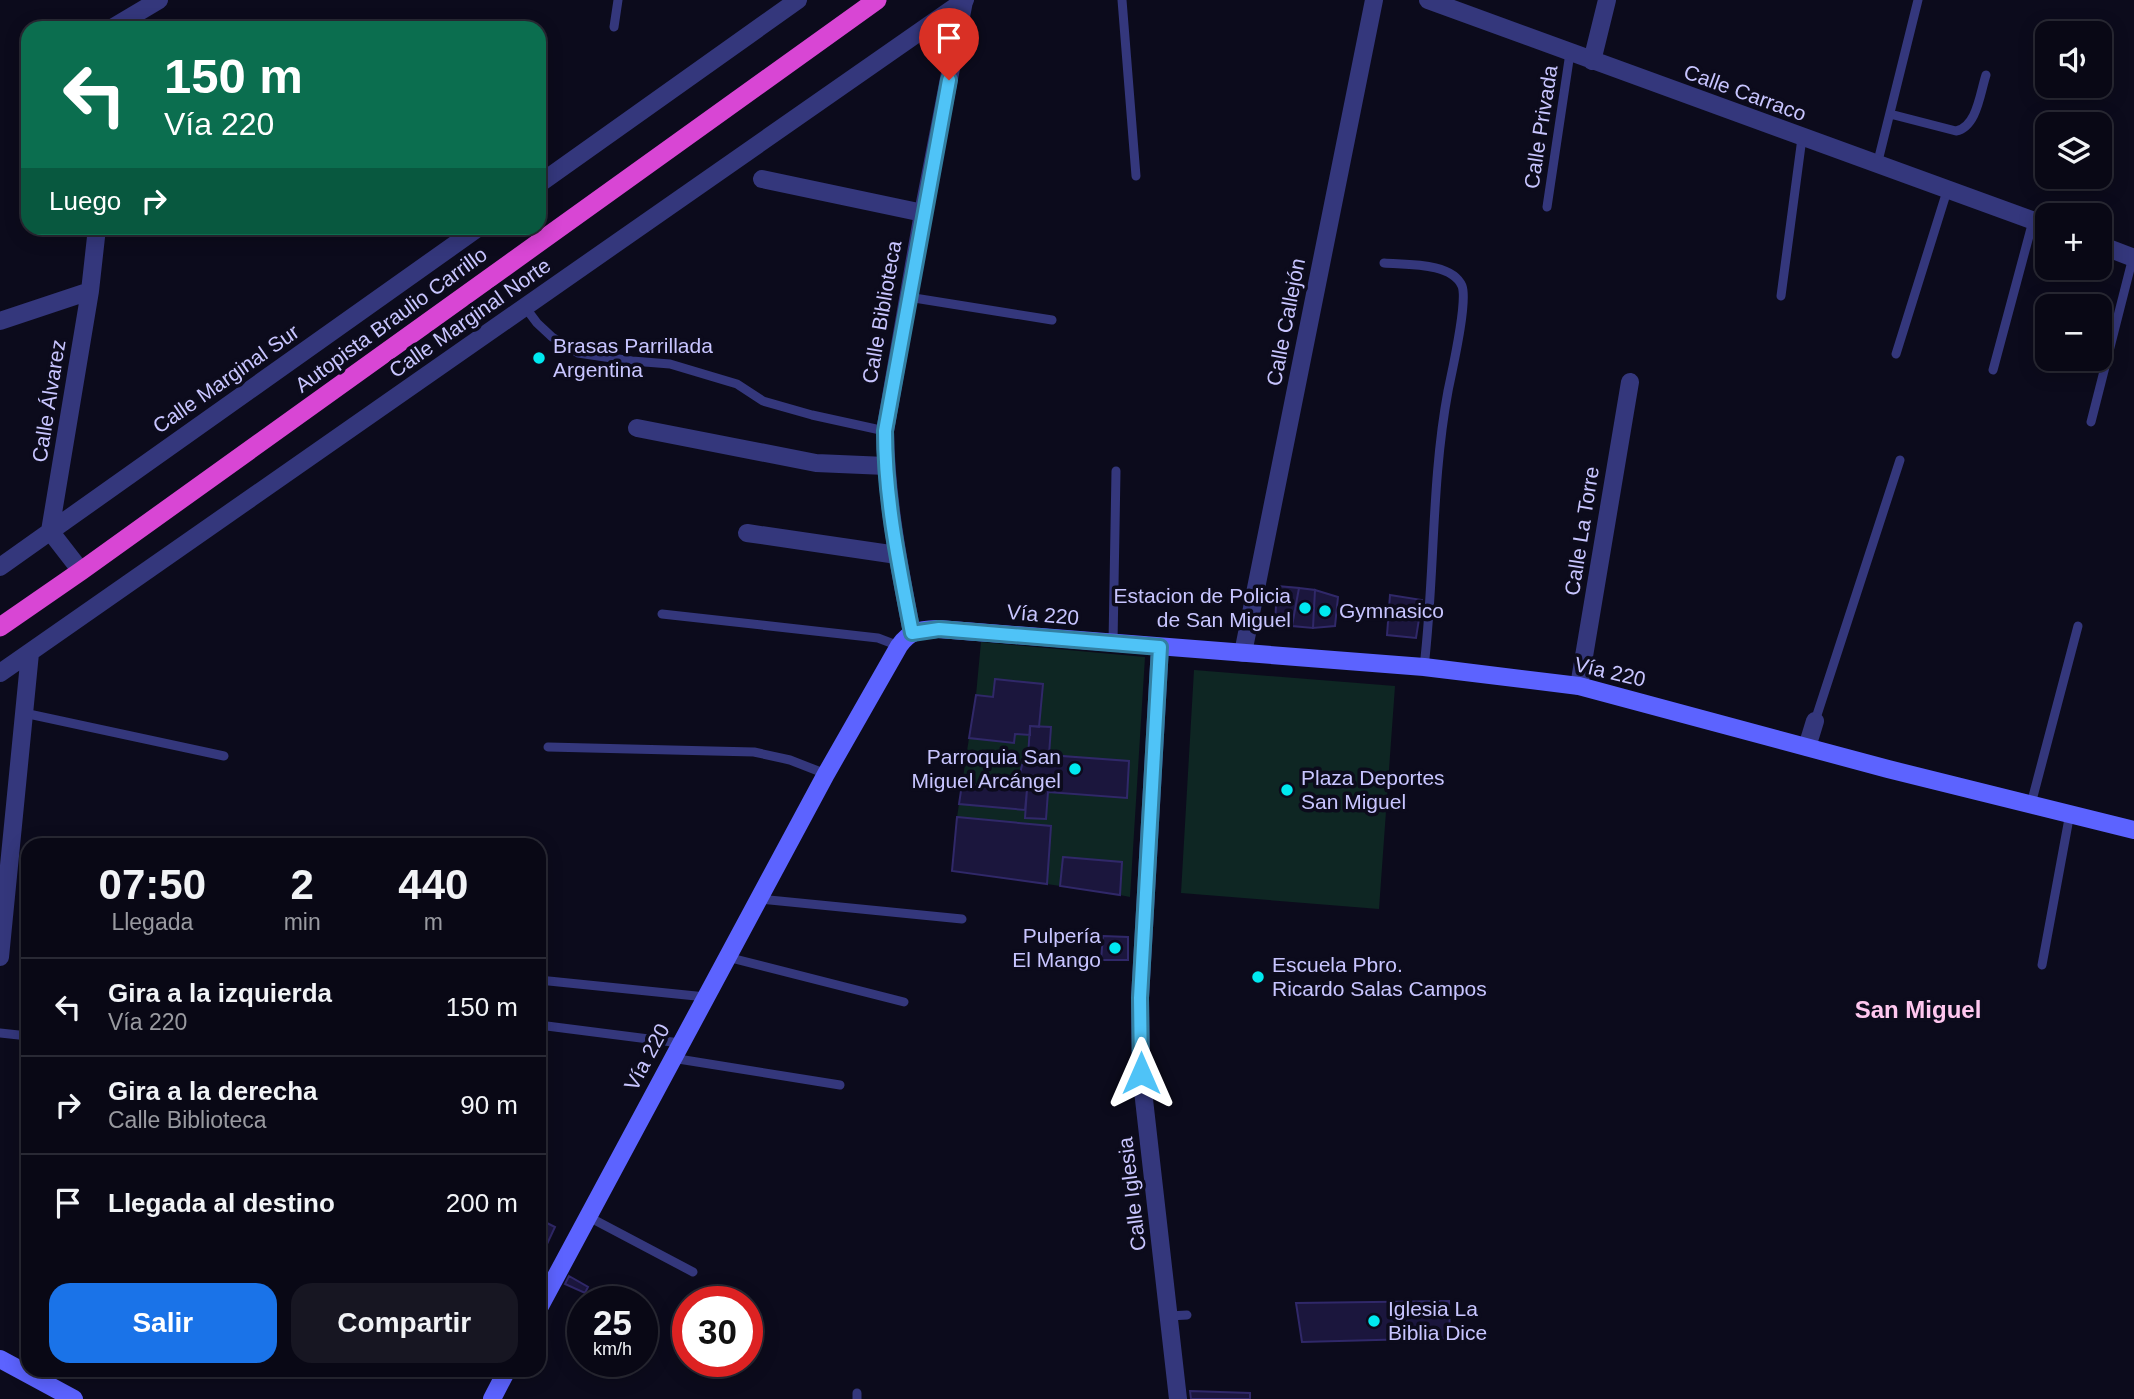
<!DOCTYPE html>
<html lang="es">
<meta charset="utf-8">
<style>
body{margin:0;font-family:Helvetica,sans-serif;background:#171622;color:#f1f3f6;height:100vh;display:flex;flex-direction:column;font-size:26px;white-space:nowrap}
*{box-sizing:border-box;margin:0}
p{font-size:23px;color:#999aa0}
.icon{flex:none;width:38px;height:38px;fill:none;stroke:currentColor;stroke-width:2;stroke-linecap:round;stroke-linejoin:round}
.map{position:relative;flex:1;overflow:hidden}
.side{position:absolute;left:21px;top:838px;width:525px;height:539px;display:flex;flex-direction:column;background:#090815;border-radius:21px;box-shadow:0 4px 18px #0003,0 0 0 2px #292934}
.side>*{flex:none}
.hud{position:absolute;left:21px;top:21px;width:525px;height:214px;border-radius:21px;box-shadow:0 4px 18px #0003,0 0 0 2px #292934;background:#0b6e4f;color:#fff;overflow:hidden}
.buttons{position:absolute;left:2035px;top:21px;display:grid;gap:14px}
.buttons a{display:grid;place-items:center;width:77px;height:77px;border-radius:14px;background:#090815;box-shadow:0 4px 18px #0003,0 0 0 2px #292934;font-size:35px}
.speed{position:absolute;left:567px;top:1286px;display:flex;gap:14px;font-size:35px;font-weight:700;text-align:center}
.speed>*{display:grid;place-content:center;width:91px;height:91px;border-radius:50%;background:#090815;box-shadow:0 4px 18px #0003,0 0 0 2px #292934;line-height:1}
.speed small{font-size:18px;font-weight:400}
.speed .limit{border:10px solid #d22;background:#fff;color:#111}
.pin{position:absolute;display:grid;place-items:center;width:60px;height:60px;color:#fff;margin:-72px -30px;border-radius:50% 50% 50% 0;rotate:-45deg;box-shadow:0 0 7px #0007}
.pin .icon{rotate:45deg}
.me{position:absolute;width:77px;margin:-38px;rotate:0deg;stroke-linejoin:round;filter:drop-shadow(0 0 5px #0008)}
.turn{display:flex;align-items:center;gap:24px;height:147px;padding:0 28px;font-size:32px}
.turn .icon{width:91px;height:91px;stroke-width:2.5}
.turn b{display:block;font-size:49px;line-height:60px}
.then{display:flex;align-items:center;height:66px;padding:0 28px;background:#0003;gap:14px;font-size:26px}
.eta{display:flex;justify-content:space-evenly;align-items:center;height:119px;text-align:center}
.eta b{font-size:42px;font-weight:800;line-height:49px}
.cta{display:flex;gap:14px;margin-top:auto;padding:14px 28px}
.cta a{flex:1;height:80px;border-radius:21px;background:#1a73e8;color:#fff;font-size:28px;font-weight:800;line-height:80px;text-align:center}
.cta a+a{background:#171622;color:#f1f3f6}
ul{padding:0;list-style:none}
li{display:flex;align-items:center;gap:21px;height:98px;padding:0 28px;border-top:2px solid #292934}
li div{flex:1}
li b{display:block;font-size:26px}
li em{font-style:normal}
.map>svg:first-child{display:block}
.green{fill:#0e2623}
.building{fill:#1b163d;stroke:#302869;stroke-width:2}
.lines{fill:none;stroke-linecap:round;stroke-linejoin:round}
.service{stroke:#34377c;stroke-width:9}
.minor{stroke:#34377c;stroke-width:18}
.secondary{stroke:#5c63ff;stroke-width:18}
.trunk{stroke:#d846d4;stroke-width:19}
.route-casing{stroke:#337fa1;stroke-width:18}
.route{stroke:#4fc3f7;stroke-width:12}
.poi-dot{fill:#00e9f0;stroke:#0c0b1c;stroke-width:2.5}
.labels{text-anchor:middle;stroke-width:7;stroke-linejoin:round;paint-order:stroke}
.street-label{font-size:21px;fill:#c8c5ff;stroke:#0c0b1c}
.poi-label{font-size:21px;fill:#c8c5ff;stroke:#0c0b1c;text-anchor:start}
.quarter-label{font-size:24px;font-weight:bold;fill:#ffc7ef;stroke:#0c0b1c}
</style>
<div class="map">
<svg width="2134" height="1399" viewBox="0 0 2134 1399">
<rect width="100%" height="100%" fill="#0c0b1c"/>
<!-- green -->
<path class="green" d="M981 642 1145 657 1130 897 1120 895 1121 862 1063 857 1060 886 1047 884 1051 826 957 817 959 804 1025 810V818L1045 819 1048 792 1127 797 1129 761 1049 755 1039 727 1042 684 993 697 976 695Z
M1194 670 1395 686 1379 909 1181 893Z
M1015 734 1030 735C1029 742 1031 752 1028 758 1021 773 1016 773 1027 789L962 784 969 738 1013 743Z"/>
<!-- building -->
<path class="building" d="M1277 586 1299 588 1292 626 1275 624Z
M1299 588 1315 590 1313 628 1292 626Z
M1315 590 1338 597 1335 626 1313 628Z
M1390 595 1422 600 1416 638 1387 635Z
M995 679 1043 684 1039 727 1030 726V735L1015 734 1014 743 969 738 976 695 993 697Z
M1030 726 1051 727 1049 755 1129 761 1127 798 1048 792 1046 819 1025 818 1027 789 1020 774 1022 765 1028 757Z
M962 784 1027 789 1025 810 959 804Z
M957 817 1051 826 1047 884 952 871Z
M1063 857 1122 862 1120 895 1060 886Z
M1103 936 1128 937V960H1101Z
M539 1219 555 1227 541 1257 539 1256Z
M569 1276 588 1287 585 1293 565 1284Z
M1449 1301 1450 1338 1302 1342 1296 1303Z
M1190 1391 1250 1393V1399H1191Z"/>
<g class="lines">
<!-- service -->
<path class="service" d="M1122 0 1136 176
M614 27 618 0
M1890 114 1956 131C1977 127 1980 93 1986 75
M1877 165 1918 0
M1547 207 1570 53
M1384 263C1406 265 1452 262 1462 286 1468 302 1452 371 1448 391 1431 482 1435 575 1424 667
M1781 296 1802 138
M908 297 1052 320
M525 307 537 323 552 337 578 353 632 361 670 364 737 384 763 401 812 415 885 431
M1896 354 1947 191
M1993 370 2033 221
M2091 422 2133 257
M662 614 878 638 899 646
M1113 643 1116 471
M24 713 224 756
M1815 721 1900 460
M548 747 754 752 790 760 826 774
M2031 804 2078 626
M759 899 962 919
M727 957 904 1002
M2042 965 2070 813
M539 980 706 997
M539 1025 680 1043
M0 1033 28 1036
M672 1058 840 1085
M587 1216 693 1272
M1169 1316 1187 1315
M857 1399V1393"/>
<!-- minor -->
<path class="minor" d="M1428 0 2048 226
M112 28 159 0
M1592 61 1607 0
M762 179 923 213
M539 184 798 0
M2100 245 2134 258
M0 321 90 291
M637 428 816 463 886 466
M747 533 897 555
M0 567 478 228
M81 571 50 531 90 291 97 228
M912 633C899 566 886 499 885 431L923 213 964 1
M1160 647 1140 998 1141 1073 1178 1399
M1243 653 1374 0
M0 673 965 0
M1579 686 1630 382
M1807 747 1815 721
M0 957 30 653"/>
<!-- secondary -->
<path class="secondary" d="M539 1308 826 774 899 646C910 630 920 630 939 629L1424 667 1579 686 1888 769 2134 830
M0 1359 74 1399
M492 1399 507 1370"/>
<!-- trunk -->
<path class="trunk" d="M0 627 81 571 877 0"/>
</g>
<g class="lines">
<defs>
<path id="route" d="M949 80 885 431C885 499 899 566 912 633L939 629 1160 647 1140 998 1141 1073"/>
</defs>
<!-- route casing -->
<use href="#route" class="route-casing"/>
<!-- route -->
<use href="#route" class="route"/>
</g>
<!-- markers -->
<g class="poi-dot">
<circle cx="539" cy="358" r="7"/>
<circle cx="1305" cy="608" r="7"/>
<circle cx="1325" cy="611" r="7"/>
<circle cx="1075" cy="769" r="7"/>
<circle cx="1287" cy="790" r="7"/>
<circle cx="1115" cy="948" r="7"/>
<circle cx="1258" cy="977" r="7"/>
<circle cx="1374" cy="1321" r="7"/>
</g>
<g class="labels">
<!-- street labels -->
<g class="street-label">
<text transform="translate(1745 93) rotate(20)" y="7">Calle Carraco</text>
<text transform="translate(1541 127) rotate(-81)" y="7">Calle Privada</text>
<text transform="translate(882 312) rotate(-80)" y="7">Calle Biblioteca</text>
<text transform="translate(470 318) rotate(-35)" y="7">Calle Marginal Norte</text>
<text transform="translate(391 320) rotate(-36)" y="7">Autopista Braulio Carrillo</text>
<text transform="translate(1286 322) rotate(-79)" y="7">Calle Callejón</text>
<text transform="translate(226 379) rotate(-35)" y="7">Calle Marginal Sur</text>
<text transform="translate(49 401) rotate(-81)" y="7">Calle Álvarez</text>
<text transform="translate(1582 531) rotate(-81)" y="7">Calle La Torre</text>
<text transform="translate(1043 615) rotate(5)" y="7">Vía 220</text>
<text transform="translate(1610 672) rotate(13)" y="7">Vía 220</text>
<text transform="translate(647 1057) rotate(-62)" y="7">Vía 220</text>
<text transform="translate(1132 1194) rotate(-97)" y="7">Calle Iglesia</text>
</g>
<!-- poi labels -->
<g class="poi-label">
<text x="553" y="353">Brasas Parrillada<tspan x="553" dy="24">Argentina</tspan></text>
<text x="1291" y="603" text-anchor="end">Estacion de Policia<tspan x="1291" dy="24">de San Miguel</tspan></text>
<text x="1339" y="618">Gymnasico</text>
<text x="1061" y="764" text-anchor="end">Parroquia San<tspan x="1061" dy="24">Miguel Arcángel</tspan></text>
<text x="1301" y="785">Plaza Deportes<tspan x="1301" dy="24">San Miguel</tspan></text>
<text x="1101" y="943" text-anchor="end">Pulpería<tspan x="1101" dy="24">El Mango</tspan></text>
<text x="1272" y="972">Escuela Pbro.<tspan x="1272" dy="24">Ricardo Salas Campos</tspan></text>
<text x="1388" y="1316">Iglesia La<tspan x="1388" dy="24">Biblia Dice</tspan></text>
</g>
<!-- quarter labels -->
<g class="quarter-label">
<text x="1918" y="1018">San Miguel</text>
</g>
</g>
</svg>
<div class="buttons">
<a><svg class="icon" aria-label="sound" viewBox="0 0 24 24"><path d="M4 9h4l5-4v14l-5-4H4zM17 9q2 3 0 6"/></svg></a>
<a><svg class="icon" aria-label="layers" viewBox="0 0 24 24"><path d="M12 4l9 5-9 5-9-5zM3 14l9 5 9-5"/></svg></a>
<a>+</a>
<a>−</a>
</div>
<div class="speed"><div>25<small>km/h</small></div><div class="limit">30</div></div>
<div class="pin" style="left:949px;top:80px;background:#d93025"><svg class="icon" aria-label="arrive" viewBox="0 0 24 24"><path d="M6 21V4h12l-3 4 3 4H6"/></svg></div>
<svg class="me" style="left:1141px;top:1073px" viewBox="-20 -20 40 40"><path d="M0-17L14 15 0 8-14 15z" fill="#4fc3f7" stroke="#fff" stroke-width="4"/></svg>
<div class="hud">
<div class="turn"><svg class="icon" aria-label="left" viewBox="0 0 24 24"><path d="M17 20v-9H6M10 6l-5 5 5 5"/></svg><div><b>150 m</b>Vía 220</div></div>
<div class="then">Luego<svg class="icon" aria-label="right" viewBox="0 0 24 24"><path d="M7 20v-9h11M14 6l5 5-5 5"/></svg></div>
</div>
<section class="side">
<div class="eta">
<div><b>07:50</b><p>Llegada</p></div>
<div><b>2</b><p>min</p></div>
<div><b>440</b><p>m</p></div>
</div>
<ul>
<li><svg class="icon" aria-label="left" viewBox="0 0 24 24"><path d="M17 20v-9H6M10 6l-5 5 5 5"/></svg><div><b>Gira a la izquierda</b><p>Vía 220</p></div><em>150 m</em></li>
<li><svg class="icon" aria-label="right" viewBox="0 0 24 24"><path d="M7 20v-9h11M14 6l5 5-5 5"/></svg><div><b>Gira a la derecha</b><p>Calle Biblioteca</p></div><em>90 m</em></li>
<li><svg class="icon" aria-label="arrive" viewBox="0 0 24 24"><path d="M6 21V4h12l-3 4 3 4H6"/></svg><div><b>Llegada al destino</b></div><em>200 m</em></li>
</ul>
<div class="cta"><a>Salir</a><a>Compartir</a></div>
</section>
</div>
